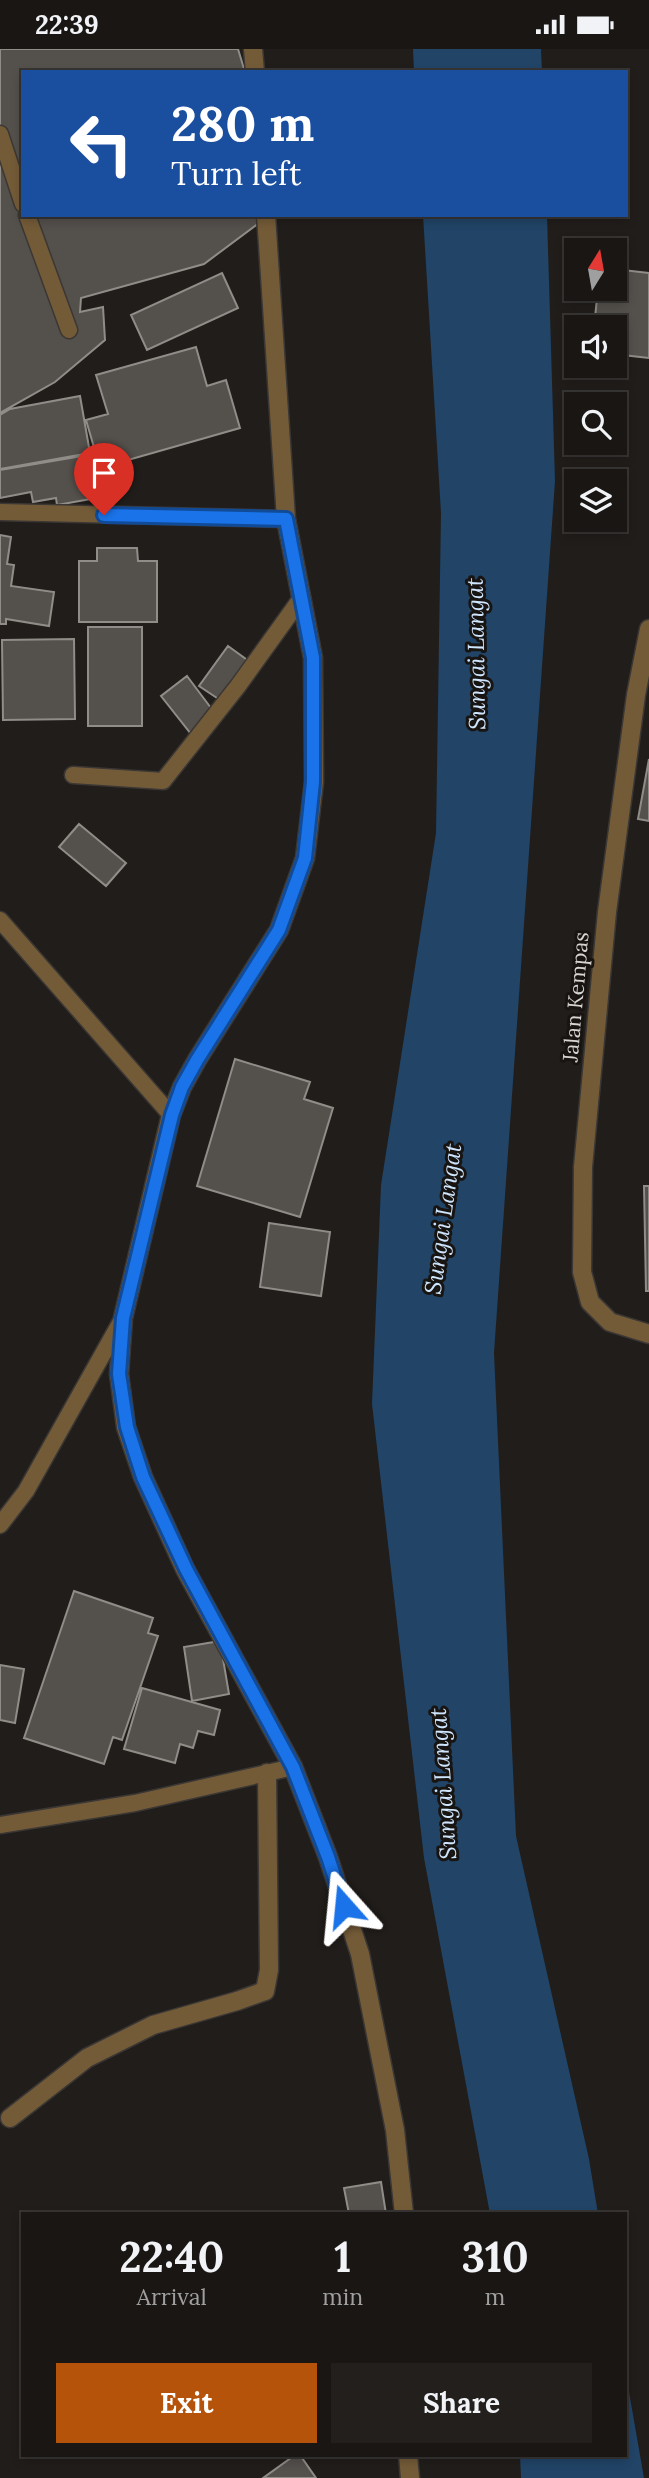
<!DOCTYPE html>
<style>
body{margin:0;font-family:Lora,serif;background:#221f1d;color:#f1f3f6;height:100vh;display:flex;flex-direction:column;font-size:26px;white-space:nowrap}
*{box-sizing:border-box;margin:0}
p{font-size:23px;color:#9f9fa0}
.icon{flex:none;width:38px;height:38px;fill:none;stroke:currentColor;stroke-width:2;stroke-linecap:round;stroke-linejoin:round}
.map{position:relative;flex:1;overflow:hidden}
.panel{position:absolute;left:21px;top:2163px;width:606px;height:245px;display:flex;flex-direction:column;background:#191614;border-radius:0px;box-shadow:0 4px 10px #0003,0 0 0 2px #373534}
.panel>*{flex:none}
.banner{position:absolute;left:21px;top:21px;width:607px;height:147px;border-radius:0px;box-shadow:0 4px 10px #0003,0 0 0 2px #373534;background:#1a4fa0;color:#fff;overflow:hidden}
.needle{width:46px;rotate:11deg}
.tools{position:absolute;left:564px;top:189px;display:grid;gap:14px}
.tools a{display:grid;place-items:center;width:63px;height:63px;border-radius:0px;background:#191614;box-shadow:0 4px 10px #0003,0 0 0 2px #373534;font-size:35px}
.pin{position:absolute;display:grid;place-items:center;width:60px;height:60px;color:#fff;margin:-72px -30px;border-radius:50% 50% 50% 0;rotate:-45deg;box-shadow:0 0 7px #0007}
.pin .icon{rotate:45deg}
.me{position:absolute;width:77px;margin:-38px;rotate:342deg;stroke-linejoin:round;filter:drop-shadow(0 0 5px #0008)}
.turn{display:flex;align-items:center;gap:24px;height:147px;padding:0 35px;font-size:32px}
.turn .icon{width:91px;height:91px;stroke-width:2.5}
.turn b{display:block;font-size:49px;line-height:60px}
.eta{display:flex;justify-content:space-evenly;align-items:center;height:119px;text-align:center}
.eta b{font-size:42px;font-weight:800;line-height:49px}
.button{display:flex;gap:14px;margin-top:auto;padding:14px 35px}
.button a{flex:1;height:80px;border-radius:0px;background:#b45309;color:#fff;font-size:28px;font-weight:800;line-height:80px;text-align:center}
.button a+a{background:#221f1d;color:#f1f3f6}
.status{display:flex;justify-content:space-between;align-items:center;height:49px;padding:0 35px;background:#191614;direction:ltr}
.status svg{height:19px;fill:currentColor}
.map>svg:first-child{display:block}
.water{fill:#214467}
.building{fill:#54504c;stroke:#908c87;stroke-width:2}
.lines{fill:none;stroke-linecap:round;stroke-linejoin:round}
.service-casing{stroke:#3a3734;stroke-width:19}
.minor-casing{stroke:#3a3734;stroke-width:21}
.service{stroke:#745b38;stroke-width:16}
.minor{stroke:#745b38;stroke-width:18}
.route-casing{stroke:#114b97;stroke-width:18}
.route{stroke:#1a73e8;stroke-width:12}
.labels{text-anchor:middle;stroke-width:6;stroke-linejoin:round;paint-order:stroke}
.street-label{font-size:21px;fill:#d7d4d2;stroke:#171411}
.water-label{font-size:23px;font-style:italic;fill:#cfe6fe;stroke:#171411}
</style>
<div class="status"><b>22:39</b><svg viewBox="0 0 49 12"><path d="M0 12V9h3v3zM5 12V6h3v6zM10 12V3h3v9zM15 12V0h3v12zM26 1h20v11H26zM47 4h2v5h-2z"/></svg></div>
<div class="map">
<svg width="649" height="2429" viewBox="0 0 649 2429">
<rect width="100%" height="100%" fill="#211d1a"/>
<!-- water -->
<path class="water" d="M413 0H541L542 23H414Z
M423 166H547L555 432 494 1304 516 1787 589 2110 598 2165H490L424 1809 372 1355 381 1136 436 784 441 464Z
M625 2320 644 2429H521L520 2406H625Z"/>
<!-- building -->
<path class="building" d="M0 0H238L245 23H23V166H259V174L204 215 81 249 80 263 103 258 105 291 55 333 0 364Z
M614 220 649 224V309L614 305V278H594L598 240H614Z
M222 224 238 259 147 301 131 266Z
M196 298 207 337 226 331 240 379 100 419 86 371 108 365 96 326Z
M80 347 90 404 0 420V366L10 360Z
M88 406 89 414 96 413 102 448 57 456 56 449 33 453 31 443 0 449V421Z
M0 486 11 488 7 515 14 516 11 537 54 543 49 577 6 570V575H0Z
M97 499H137L138 512H157V573H79V512H97Z
M88 578H142V677H88Z
M74 590 75 670 3 671 2 591Z
M228 597 257 618 229 657 199 637Z
M187 627 220 671 195 690 161 647Z
M649 710V772L638 770Z
M79 775 126 814 106 837 59 798Z
M235 1010 310 1033 304 1050 333 1059 300 1168 197 1137Z
M644 1137H649V1242H646Z
M269 1174 330 1183 321 1247 260 1238Z
M74 1542 153 1569 148 1584 158 1587 122 1691 113 1688 104 1715 24 1689Z
M220 1592 229 1645 192 1652 184 1598Z
M0 1616 24 1620 15 1674 0 1671Z
M142 1639 220 1661 214 1686 198 1682 193 1699 180 1695 175 1714 124 1700Z
M381 2133 386 2165H349L344 2139Z
M295 2406H300L316 2429H263Z"/>
<g class="lines">
<defs>
<path id="service" d="M0 85 23 155
M27 166 69 281
M0 463 286 470
M73 726 163 732 238 637 302 548
M0 871 171 1066
M0 1476 26 1442 123 1269
M0 1776 135 1754 293 1718"/>
<path id="minor" d="M253 0 255 23
M266 166 286 470 313 609 314 733 305 809 279 881 197 1011 182 1038 171 1066 123 1269 119 1325 126 1378 143 1428 185 1520 293 1718 328 1808 360 1905 395 2081 404 2165
M649 580 636 646 607 863 583 1118 582 1223 590 1253 610 1273 649 1285
M10 2069 87 2009 153 1976 237 1952 265 1942 269 1921 267 1724
M408 2406 410 2429"/>
</defs>
<!-- service casing -->
<use href="#service" class="service-casing"/>
<!-- minor casing -->
<use href="#minor" class="minor-casing"/>
<!-- service -->
<use href="#service" class="service"/>
<!-- minor -->
<use href="#minor" class="minor"/>
</g>
<g class="lines">
<defs>
<path id="route" d="M104 466 286 470 313 609V733L305 809 279 881 197 1011 182 1038 172 1066 123 1269 119 1325 127 1378 143 1428 186 1520 293 1718 328 1808 344 1857"/>
</defs>
<!-- route casing -->
<use href="#route" class="route-casing"/>
<!-- route -->
<use href="#route" class="route"/>
</g>
<g class="labels">
<!-- street labels -->
<g class="street-label">
<text transform="translate(576 948) rotate(-85)" y="7">Jalan Kempas</text>
</g>
<!-- water labels -->
<g class="water-label">
<text transform="translate(476 605) rotate(-91)" y="8">Sungai Langat</text>
<text transform="translate(443 1170) rotate(-82)" y="8">Sungai Langat</text>
<text transform="translate(443 1735) rotate(-94)" y="8">Sungai Langat</text>
</g>
</g>
</svg>
<div class="tools">
<a><svg class="needle" viewBox="-14 -14 28 28"><path d="M0-13l5 13h-10z" fill="#e53935"/><path d="M0 13l5-13h-10z" fill="#9f9fa0"/></svg></a>
<a><svg class="icon" aria-label="sound" viewBox="0 0 24 24"><path d="M4 9h4l5-4v14l-5-4H4zM17 9q2 3 0 6"/></svg></a>
<a><svg class="icon" aria-label="search" viewBox="0 0 24 24"><circle cx="10" cy="10" r="6"/><path d="M15 15l6 6"/></svg></a>
<a><svg class="icon" aria-label="layers" viewBox="0 0 24 24"><path d="M12 4l9 5-9 5-9-5zM3 14l9 5 9-5"/></svg></a>
</div>
<div class="pin" style="left:104px;top:466px;background:#d93025"><svg class="icon" aria-label="arrive" viewBox="0 0 24 24"><path d="M6 21V4h12l-3 4 3 4H6"/></svg></div>
<svg class="me" style="left:344px;top:1857px" viewBox="-20 -20 40 40"><path d="M0-17L14 15 0 8-14 15z" fill="#1a73e8" stroke="#fff" stroke-width="4"/></svg>
<div class="banner">
<div class="turn"><svg class="icon" aria-label="left" viewBox="0 0 24 24"><path d="M17 20v-9H6M10 6l-5 5 5 5"/></svg><div><b>280 m</b>Turn left</div></div>
</div>
<section class="panel">
<div class="eta">
<div><b>22:40</b><p>Arrival</p></div>
<div><b>1</b><p>min</p></div>
<div><b>310</b><p>m</p></div>
</div>
<div class="button"><a>Exit</a><a>Share</a></div>
</section>
</div>
